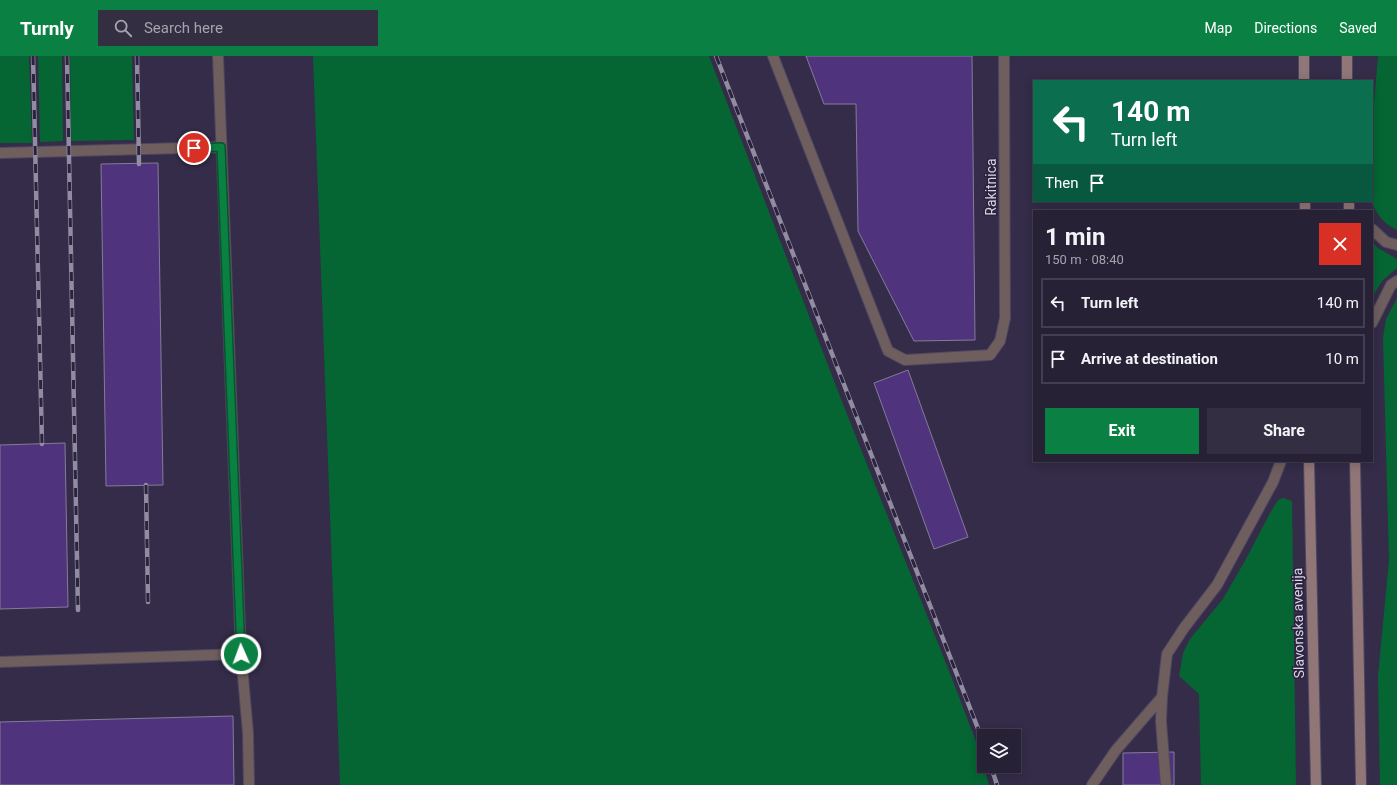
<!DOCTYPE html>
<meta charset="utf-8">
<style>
body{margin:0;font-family:Roboto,sans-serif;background:#332e42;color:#f1f3f6;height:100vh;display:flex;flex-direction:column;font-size:15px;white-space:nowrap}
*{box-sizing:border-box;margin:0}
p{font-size:13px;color:#a4a3ad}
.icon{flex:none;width:22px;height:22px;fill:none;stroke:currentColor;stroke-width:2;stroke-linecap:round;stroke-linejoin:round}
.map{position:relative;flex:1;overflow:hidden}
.sheet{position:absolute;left:1033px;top:154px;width:340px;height:252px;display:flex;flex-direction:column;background:#272136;border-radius:0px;box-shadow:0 2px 10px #0003,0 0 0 1px #433e51}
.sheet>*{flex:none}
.banner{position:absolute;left:1033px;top:24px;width:340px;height:122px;border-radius:0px;box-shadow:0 2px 10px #0003,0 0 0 1px #433e51;background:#0b6e4f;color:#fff;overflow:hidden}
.controls{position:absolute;left:977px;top:673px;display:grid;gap:8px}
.controls a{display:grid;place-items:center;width:44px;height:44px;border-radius:0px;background:#272136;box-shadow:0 2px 10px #0003,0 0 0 1px #433e51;font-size:20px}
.pin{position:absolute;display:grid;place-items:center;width:34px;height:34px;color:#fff;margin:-17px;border:2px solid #fff;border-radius:50%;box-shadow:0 1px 4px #0007}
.me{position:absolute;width:44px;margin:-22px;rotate:358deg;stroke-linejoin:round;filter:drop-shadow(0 0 3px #0008)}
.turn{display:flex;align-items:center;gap:14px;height:84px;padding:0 12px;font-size:18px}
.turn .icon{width:52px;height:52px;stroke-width:2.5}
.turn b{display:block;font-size:28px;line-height:34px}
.then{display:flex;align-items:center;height:38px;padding:0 12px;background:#0003;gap:8px;font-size:15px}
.round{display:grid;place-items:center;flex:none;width:42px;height:42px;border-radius:0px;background:#332e42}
.headline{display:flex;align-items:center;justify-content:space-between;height:68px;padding:0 12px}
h1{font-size:24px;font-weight:700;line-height:30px}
.action{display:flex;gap:8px;margin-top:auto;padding:8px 12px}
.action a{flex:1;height:46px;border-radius:0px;background:#0b8043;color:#fff;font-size:16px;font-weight:700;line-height:46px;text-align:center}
.action a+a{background:#332e42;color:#f1f3f6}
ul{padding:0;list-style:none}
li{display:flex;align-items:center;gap:12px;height:50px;margin:0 8px 6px;padding:0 4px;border:2px solid #433e51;border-radius:0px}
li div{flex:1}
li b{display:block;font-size:15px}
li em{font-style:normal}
header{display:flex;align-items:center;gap:24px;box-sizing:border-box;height:56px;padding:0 20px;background:#0b8043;color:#fff}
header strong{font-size:19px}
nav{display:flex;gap:22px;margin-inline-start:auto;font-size:14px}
.search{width:280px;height:36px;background:#332e42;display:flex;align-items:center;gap:10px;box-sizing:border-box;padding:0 14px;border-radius:0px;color:#a4a3ad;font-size:15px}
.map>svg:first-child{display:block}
.green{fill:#056634}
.building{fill:#4f347d;stroke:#847b9b}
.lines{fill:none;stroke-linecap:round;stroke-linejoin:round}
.service-casing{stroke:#4e4761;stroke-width:12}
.minor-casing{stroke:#4e4761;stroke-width:12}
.secondary-casing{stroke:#4e4761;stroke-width:12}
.service{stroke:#6f5e5e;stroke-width:10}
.minor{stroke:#6f5e5e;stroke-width:10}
.secondary{stroke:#917677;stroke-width:10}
.rail-casing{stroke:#928ca2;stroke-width:4.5}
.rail{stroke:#2b223d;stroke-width:3;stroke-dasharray:9;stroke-linecap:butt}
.route-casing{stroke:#07532c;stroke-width:10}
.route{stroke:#0b8043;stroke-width:7}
.labels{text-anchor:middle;stroke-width:3;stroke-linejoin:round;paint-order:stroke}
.street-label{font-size:14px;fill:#d9d4e6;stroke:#2b223d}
</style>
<header>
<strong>Turnly</strong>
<div class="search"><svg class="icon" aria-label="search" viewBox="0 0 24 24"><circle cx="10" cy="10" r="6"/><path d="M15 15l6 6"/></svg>Search here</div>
<nav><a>Map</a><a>Directions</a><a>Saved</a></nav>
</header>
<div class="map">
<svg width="1397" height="729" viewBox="0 0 1397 729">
<rect width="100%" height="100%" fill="#342c48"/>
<!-- green -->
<path class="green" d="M0 0H29L32 87H0Z
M38 0H62L63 85 40 86Z
M70 0H132L134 84 71 85Z
M313 0H709L841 343 953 625 978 691 989 729H340Z
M1378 0H1397V174C1383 168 1377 158 1371 145H1372V70Z
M1372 186 1378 192 1397 203V212L1382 225 1374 238H1372Z
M1397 242V729H1380L1378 620 1389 504 1383 282 1386 263Z
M1283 442 1292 445 1296 729H1201L1199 638 1179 620 1183 597 1190 583 1223 543 1246 503 1270 457 1278 444Z"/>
<!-- building -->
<path class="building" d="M806 0H972L975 284 914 285 858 175 856 48H824Z
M158 107 163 429 106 430 101 108Z
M908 314 968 481 934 493 874 327Z
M65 387 68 551 0 553V389Z
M233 660 234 729H0V666Z
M1174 696V729H1123V697Z"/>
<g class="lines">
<defs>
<path id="service" d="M218 0 241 598 248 677 249 729
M773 0 888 295 905 304 990 299 1000 285 1005 262
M0 97 221 91
M0 606 241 598
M1092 729 1116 694 1162 641
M1166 729 1161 665 1162 641 1167 598 1184 572 1217 529 1273 426 1281 405"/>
<path id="minor" d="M1004 0 1005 262
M1372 173 1386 186 1397 189
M1372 267 1391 229 1397 225"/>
<path id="secondary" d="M1304 0V25
M1347 25V0
M1305 145V155
M1349 145V155
M1309 405 1316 729
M1355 405 1361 729"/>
</defs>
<!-- service casing -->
<use href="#service" class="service-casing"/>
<!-- minor casing -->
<use href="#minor" class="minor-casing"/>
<!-- secondary casing -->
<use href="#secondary" class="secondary-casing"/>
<!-- service -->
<use href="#service" class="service"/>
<!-- minor -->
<use href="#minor" class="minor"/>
<!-- secondary -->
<use href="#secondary" class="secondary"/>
<defs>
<path id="rail" d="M33 0 42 388
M67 0 78 554
M137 0 139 108
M716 0 984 688
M146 429 148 546
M991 710 997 729"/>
</defs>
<!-- rail casing -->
<use href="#rail" class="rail-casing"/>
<!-- rail -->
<use href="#rail" class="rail"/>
</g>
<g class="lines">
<defs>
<path id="route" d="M194 92 221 91 241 598"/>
</defs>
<!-- route casing -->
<use href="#route" class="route-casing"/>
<!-- route -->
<use href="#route" class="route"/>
</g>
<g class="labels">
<!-- street labels -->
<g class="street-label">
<text transform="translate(991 131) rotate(-90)" y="5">Rakitnica</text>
<text transform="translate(1298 567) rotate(-91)" y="5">Slavonska avenija</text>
</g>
</g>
</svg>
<div class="controls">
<a><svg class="icon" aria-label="layers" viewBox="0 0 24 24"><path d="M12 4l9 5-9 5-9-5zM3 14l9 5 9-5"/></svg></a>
</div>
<div class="pin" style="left:194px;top:92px;background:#d93025"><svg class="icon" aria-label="arrive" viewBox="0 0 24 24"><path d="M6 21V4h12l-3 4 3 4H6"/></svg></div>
<svg class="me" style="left:241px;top:598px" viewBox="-20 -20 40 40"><circle r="17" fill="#0b8043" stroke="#fff" stroke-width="3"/><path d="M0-11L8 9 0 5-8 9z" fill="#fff"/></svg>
<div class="banner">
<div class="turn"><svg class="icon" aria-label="left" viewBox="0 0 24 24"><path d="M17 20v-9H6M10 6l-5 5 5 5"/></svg><div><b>140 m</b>Turn left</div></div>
<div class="then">Then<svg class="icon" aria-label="arrive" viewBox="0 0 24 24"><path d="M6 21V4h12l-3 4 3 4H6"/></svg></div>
</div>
<section class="sheet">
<div class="headline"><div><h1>1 min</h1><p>150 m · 08:40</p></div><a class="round" style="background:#d93025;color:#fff"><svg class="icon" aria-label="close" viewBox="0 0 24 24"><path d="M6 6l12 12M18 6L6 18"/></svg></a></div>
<ul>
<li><svg class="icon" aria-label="left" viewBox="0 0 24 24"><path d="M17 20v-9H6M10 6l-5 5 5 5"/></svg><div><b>Turn left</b></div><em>140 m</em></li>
<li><svg class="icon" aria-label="arrive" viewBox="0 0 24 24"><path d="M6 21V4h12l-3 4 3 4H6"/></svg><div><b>Arrive at destination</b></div><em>10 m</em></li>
</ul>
<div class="action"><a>Exit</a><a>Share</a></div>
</section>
</div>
